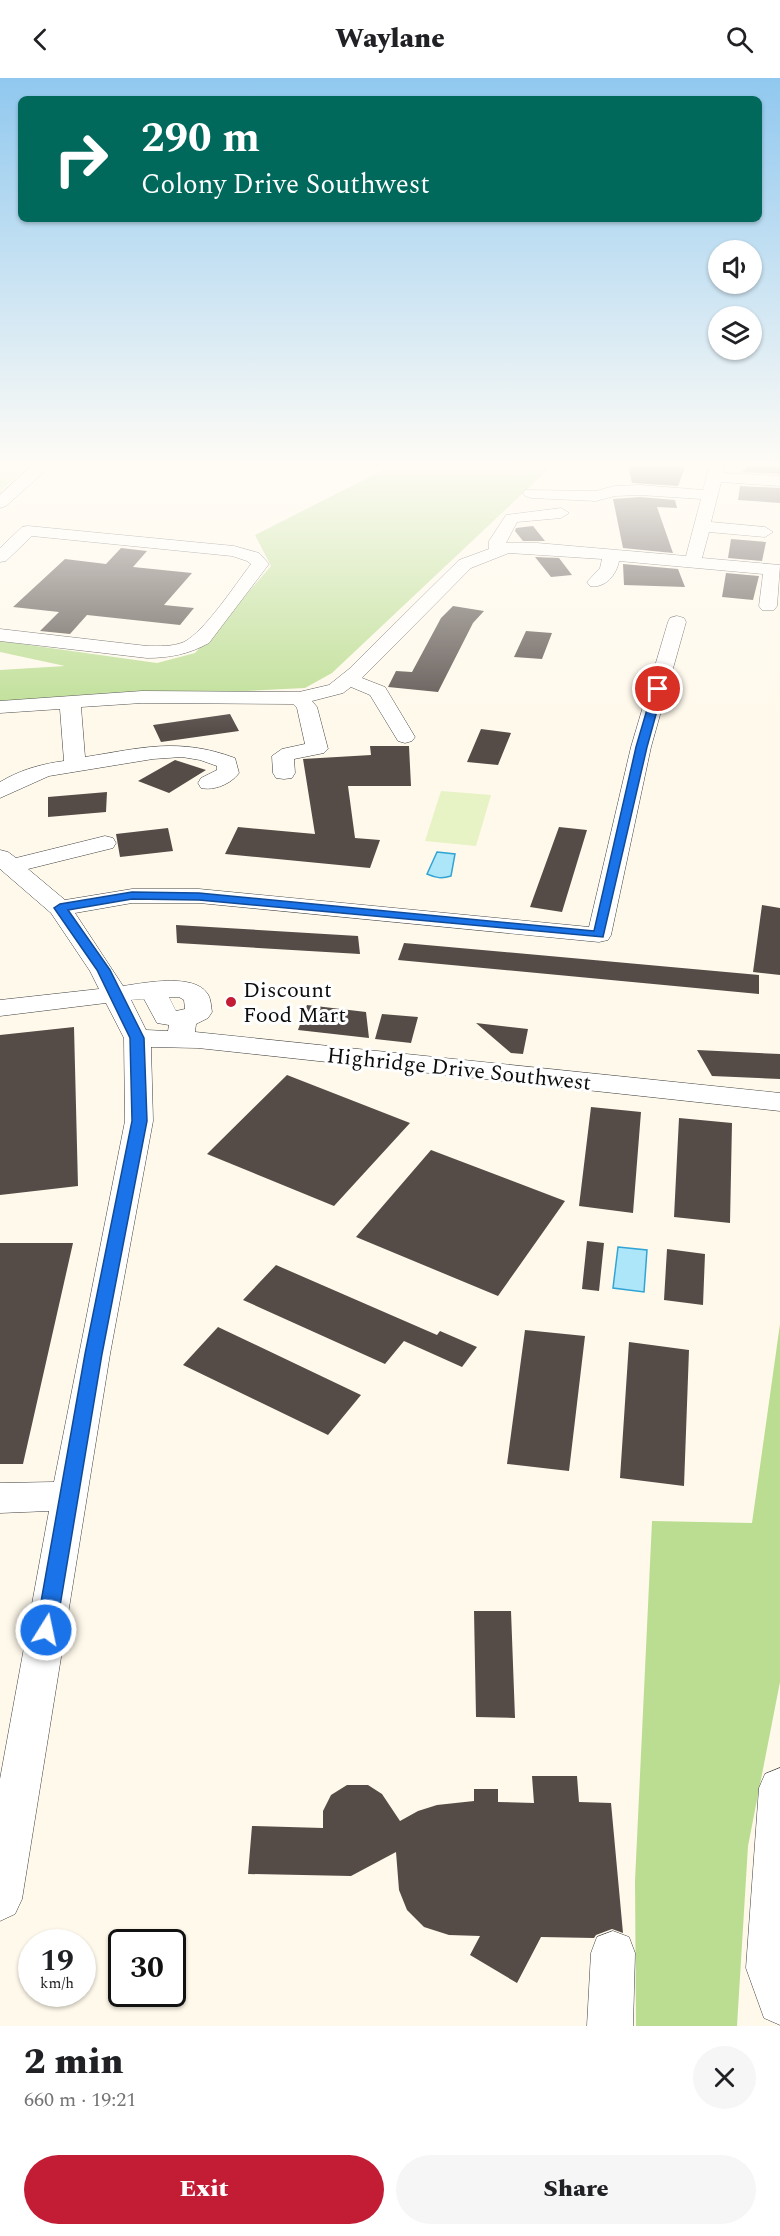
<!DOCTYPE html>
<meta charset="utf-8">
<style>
body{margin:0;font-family:Spectral,serif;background:#f6f6f6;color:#202124;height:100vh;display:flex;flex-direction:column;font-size:22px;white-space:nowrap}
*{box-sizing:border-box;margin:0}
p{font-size:20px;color:#757577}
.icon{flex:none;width:33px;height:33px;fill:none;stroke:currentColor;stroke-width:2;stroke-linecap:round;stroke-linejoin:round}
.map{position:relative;height:1948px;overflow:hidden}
.sheet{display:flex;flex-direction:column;background:#fff;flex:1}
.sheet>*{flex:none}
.hud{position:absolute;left:18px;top:18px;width:744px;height:126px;border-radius:9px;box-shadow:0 2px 4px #0004;background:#00695c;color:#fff;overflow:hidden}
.tools{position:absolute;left:708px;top:162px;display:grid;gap:12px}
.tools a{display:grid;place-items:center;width:54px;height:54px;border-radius:50%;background:#fff;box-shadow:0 2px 4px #0004;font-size:30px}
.speed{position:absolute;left:18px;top:1851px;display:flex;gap:12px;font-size:30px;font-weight:700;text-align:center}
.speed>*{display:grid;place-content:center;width:78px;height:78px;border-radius:50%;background:#fff;box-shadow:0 2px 4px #0004;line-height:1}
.speed small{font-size:15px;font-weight:400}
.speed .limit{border:3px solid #111;border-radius:9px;background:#fff;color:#111}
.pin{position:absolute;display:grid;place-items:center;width:51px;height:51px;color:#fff;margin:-26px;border:3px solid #fff;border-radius:50%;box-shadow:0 2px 6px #0007}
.me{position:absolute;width:66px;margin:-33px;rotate:10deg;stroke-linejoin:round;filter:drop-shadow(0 0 4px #0008)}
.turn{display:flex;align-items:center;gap:21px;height:126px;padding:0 24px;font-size:27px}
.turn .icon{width:78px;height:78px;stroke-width:2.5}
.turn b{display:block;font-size:42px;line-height:51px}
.round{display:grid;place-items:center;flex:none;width:63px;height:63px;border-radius:32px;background:#f6f6f6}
.overview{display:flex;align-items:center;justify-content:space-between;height:102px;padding:0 24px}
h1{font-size:36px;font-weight:800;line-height:45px}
.cta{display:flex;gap:12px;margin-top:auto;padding:12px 24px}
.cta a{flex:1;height:69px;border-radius:36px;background:#c31d36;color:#fff;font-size:24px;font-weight:800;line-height:69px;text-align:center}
.cta a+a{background:#f6f6f6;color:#202124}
header{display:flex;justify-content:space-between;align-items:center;height:78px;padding:0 24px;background:#fff;font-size:27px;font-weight:800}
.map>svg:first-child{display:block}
.green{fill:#d6ebb3}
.forest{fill:#bbdd91}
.pitch{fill:#e7f2c5}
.water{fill:#ade5f9;stroke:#30a4d4;stroke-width:1.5}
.building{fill:#554c48}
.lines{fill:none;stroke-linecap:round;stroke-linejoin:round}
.minor-casing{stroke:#3f3f3f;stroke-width:1}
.minor{fill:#fff;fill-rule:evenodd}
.route{fill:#1a73e8;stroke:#114b97;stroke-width:1.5}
.poi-dot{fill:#c31d36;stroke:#fff;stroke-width:2}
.labels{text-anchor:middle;stroke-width:6;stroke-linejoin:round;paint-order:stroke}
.poi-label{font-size:22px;fill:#0c0c0c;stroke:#fff;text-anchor:start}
.street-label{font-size:22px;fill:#0c0c0c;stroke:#fff}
</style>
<header><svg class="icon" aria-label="back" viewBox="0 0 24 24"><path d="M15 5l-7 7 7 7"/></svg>Waylane<svg class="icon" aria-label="search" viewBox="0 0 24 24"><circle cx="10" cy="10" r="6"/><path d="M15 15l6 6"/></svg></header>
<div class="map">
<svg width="780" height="1948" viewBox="0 0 780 1948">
<rect width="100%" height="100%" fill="#fff9eb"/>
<!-- green -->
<path class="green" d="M0 384H31L0 415Z"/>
<!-- forest -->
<path class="forest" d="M399 384H556L332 595 305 610 0 625V592L65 588 0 574V563L157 585 195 575 271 488 255 457Z
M780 1246V1604L748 1768 737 1948H636L635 1803 652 1443 752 1445Z"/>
<!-- pitch -->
<path class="pitch" d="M441 713 491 717 476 768 425 763Z"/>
<!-- water -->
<path class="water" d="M437 774 455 776 451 798C442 801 436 800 427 796Z
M618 1169 647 1172 644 1214 613 1210Z"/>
<!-- building -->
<path class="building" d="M627 384H687L678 408 632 405Z
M751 384H780V396L742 394Z
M740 408 780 410V425L738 422Z
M640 419 675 422 677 430 657 429 673 475 623 470 613 421Z
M533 448 545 463H523L515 453 516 450Z
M731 461 766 464 762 483 728 480Z
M121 470 147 473 133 489 192 495 164 527 194 530 180 547 87 537 70 556 40 553 59 534 13 529 65 481 106 486Z
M535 479 559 480 572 497 551 499Z
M623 486 678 491 685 509 624 507Z
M726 495 759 498 753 522 722 519Z
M453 528 484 533 473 545 438 614 388 609 396 593 412 594 441 540Z
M526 553 552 555 542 581 514 579Z
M230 636 239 653 161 664 153 647Z
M481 651 511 655 498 687 467 684Z
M370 668H409L411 708H348L355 760 380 762 370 790 225 776 238 749 315 756 303 681 371 677Z
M175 682 206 692 169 715 138 703Z
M107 714 106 734 48 739V719Z
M559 749 587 752 562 834 530 829Z
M168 750 173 773 120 779 116 756Z
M762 827 780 830V897L753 894Z
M176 847 358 858 360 876 177 865Z
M404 865 759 897V916L398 882Z
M307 927 366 934 369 960 298 952Z
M382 936 418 939 411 965 375 961Z
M476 945 528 951 523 976 511 975Z
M74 949 78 1108 0 1117V957Z
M697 972 780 976V1001L712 998Z
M287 997 410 1045 334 1128 207 1076Z
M591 1029 641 1034 633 1135 579 1128Z
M679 1040 732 1045 730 1145 674 1139Z
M431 1072 565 1123 498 1218 356 1159Z
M587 1163 604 1165 599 1213 582 1211Z
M0 1165H73L23 1386H0Z
M667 1171 705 1176 703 1227 664 1222Z
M276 1187 437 1257 440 1253 477 1269 462 1289 404 1263 385 1286 243 1222Z
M218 1249 361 1317 328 1357 183 1287Z
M525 1252 585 1258 569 1393 507 1386Z
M629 1264 689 1272 684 1408 620 1400Z
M474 1533H511L515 1640 476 1639Z
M532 1698H577L579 1724 611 1725 623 1855 612 1851 596 1857 594 1860 541 1859 517 1905 470 1877 480 1858 449 1857 424 1849 407 1832 399 1812 396 1774 351 1798 248 1796 252 1748 323 1750V1733L331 1717 347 1707H368L382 1716 400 1743 418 1733 437 1727 474 1723V1711H498V1724L534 1725Z"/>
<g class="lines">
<defs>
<path id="minor" d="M35 384H51L43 395 6 428 0 430V417Z
M710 384H726L723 395 780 398V408L721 404 711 444 765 449 773 454 765 459 709 454 702 480 780 487 777 528 774 532H762L759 528 763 496 619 483C617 496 605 511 590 508L587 504 600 490 602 481 509 475 471 490 362 600 385 609 415 659 412 663 405 665 398 663 370 617 351 609 343 615 312 623 317 629 328 671 324 675 294 681 295 695 292 700 284 701 276 700 273 695 272 678 282 671 305 666 297 630 293 626 142 625 81 629 85 679C142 670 178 659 235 680L239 695C231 706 214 713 201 710L198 705 201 700 217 692V688L200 682 182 679 153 681 49 698 0 720V704C20 692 41 686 64 683L60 631 0 635V623L142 613 299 614 329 607 349 591 459 482 489 471V463L506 437 561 430 569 435 561 440 517 444 506 465H537L686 478 701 421 640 417 615 418 596 423 531 420 525 418 523 415 525 412 596 413 614 408 640 407 703 412Z
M28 448 234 468 259 475 269 486 209 565C189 576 170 580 147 580L0 563V551L147 568C159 568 172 569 184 564 205 553 235 507 251 486L247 483 232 478 32 458 6 483 0 484V470L22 449Z
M677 538 684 540 686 544 651 669 611 857 608 862 599 864 199 825H132L75 835 123 908C144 905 193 895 207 915 211 920 211 928 212 934L208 940 196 946 195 954 780 1015V1033L198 970 151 969 153 1043 110 1276 22 1821 15 1836 0 1843V1701L49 1433 0 1435V1405L54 1404 125 1043 124 960 106 925 0 938V922L99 911 90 893 51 835 0 791V772L8 774 16 780 105 758 113 760 116 765 113 770 28 791 65 822 132 811H199L589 849 631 669 668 544 670 540ZM169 919H179L184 922 185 931 176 933ZM144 921 157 945 169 947 168 953 146 952 131 922Z
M780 1690V1947L764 1940 746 1890 759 1710 765 1696Z
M613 1853 629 1859 635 1875 633 1948H587L591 1875 597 1859Z"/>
</defs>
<!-- minor casing -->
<use href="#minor" class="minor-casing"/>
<!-- minor -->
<use href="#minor" class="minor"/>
</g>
<!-- sky -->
<linearGradient id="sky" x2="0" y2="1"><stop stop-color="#90c8ef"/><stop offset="0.59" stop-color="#fffcf6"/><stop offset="1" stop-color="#fffcf6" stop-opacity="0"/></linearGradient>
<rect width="780" height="656" fill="url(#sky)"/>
<!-- route -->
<path class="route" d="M658 608 663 611 647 669 603 859 199 822 132 821 68 832 110 892 144 960 147 1043 102 1276 56 1552 53 1558 46 1561 39 1558 36 1552 85 1276 132 1043 130 960 97 892 54 830 60 826 132 814 199 815 594 853 636 669 653 611Z"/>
<!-- markers -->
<circle class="poi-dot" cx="231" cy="924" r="6"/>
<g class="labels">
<!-- poi labels -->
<g class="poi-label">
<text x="243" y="919">Discount<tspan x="243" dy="25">Food Mart</tspan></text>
</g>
<!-- street labels -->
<g class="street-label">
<text transform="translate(459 990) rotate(6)" y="8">Highridge Drive Southwest</text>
</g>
</g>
</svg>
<div class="tools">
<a><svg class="icon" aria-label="sound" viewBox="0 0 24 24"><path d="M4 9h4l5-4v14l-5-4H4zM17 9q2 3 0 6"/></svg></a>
<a><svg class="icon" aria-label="layers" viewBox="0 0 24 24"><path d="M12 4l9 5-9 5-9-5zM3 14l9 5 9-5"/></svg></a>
</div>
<div class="speed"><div>19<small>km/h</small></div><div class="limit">30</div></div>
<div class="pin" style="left:658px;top:611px;background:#d93025"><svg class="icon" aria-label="arrive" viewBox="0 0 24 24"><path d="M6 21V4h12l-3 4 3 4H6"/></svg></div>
<svg class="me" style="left:46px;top:1552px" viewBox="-20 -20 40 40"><circle r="17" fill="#1a73e8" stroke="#fff" stroke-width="3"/><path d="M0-11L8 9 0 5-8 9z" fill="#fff"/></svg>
<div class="hud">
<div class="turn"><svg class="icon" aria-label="right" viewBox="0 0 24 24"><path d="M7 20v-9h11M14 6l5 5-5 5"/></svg><div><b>290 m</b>Colony Drive Southwest</div></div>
</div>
</div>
<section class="sheet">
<div class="overview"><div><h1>2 min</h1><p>660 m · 19:21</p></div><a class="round"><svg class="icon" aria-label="close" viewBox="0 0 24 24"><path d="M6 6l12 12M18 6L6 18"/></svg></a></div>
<div class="cta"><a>Exit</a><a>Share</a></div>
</section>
